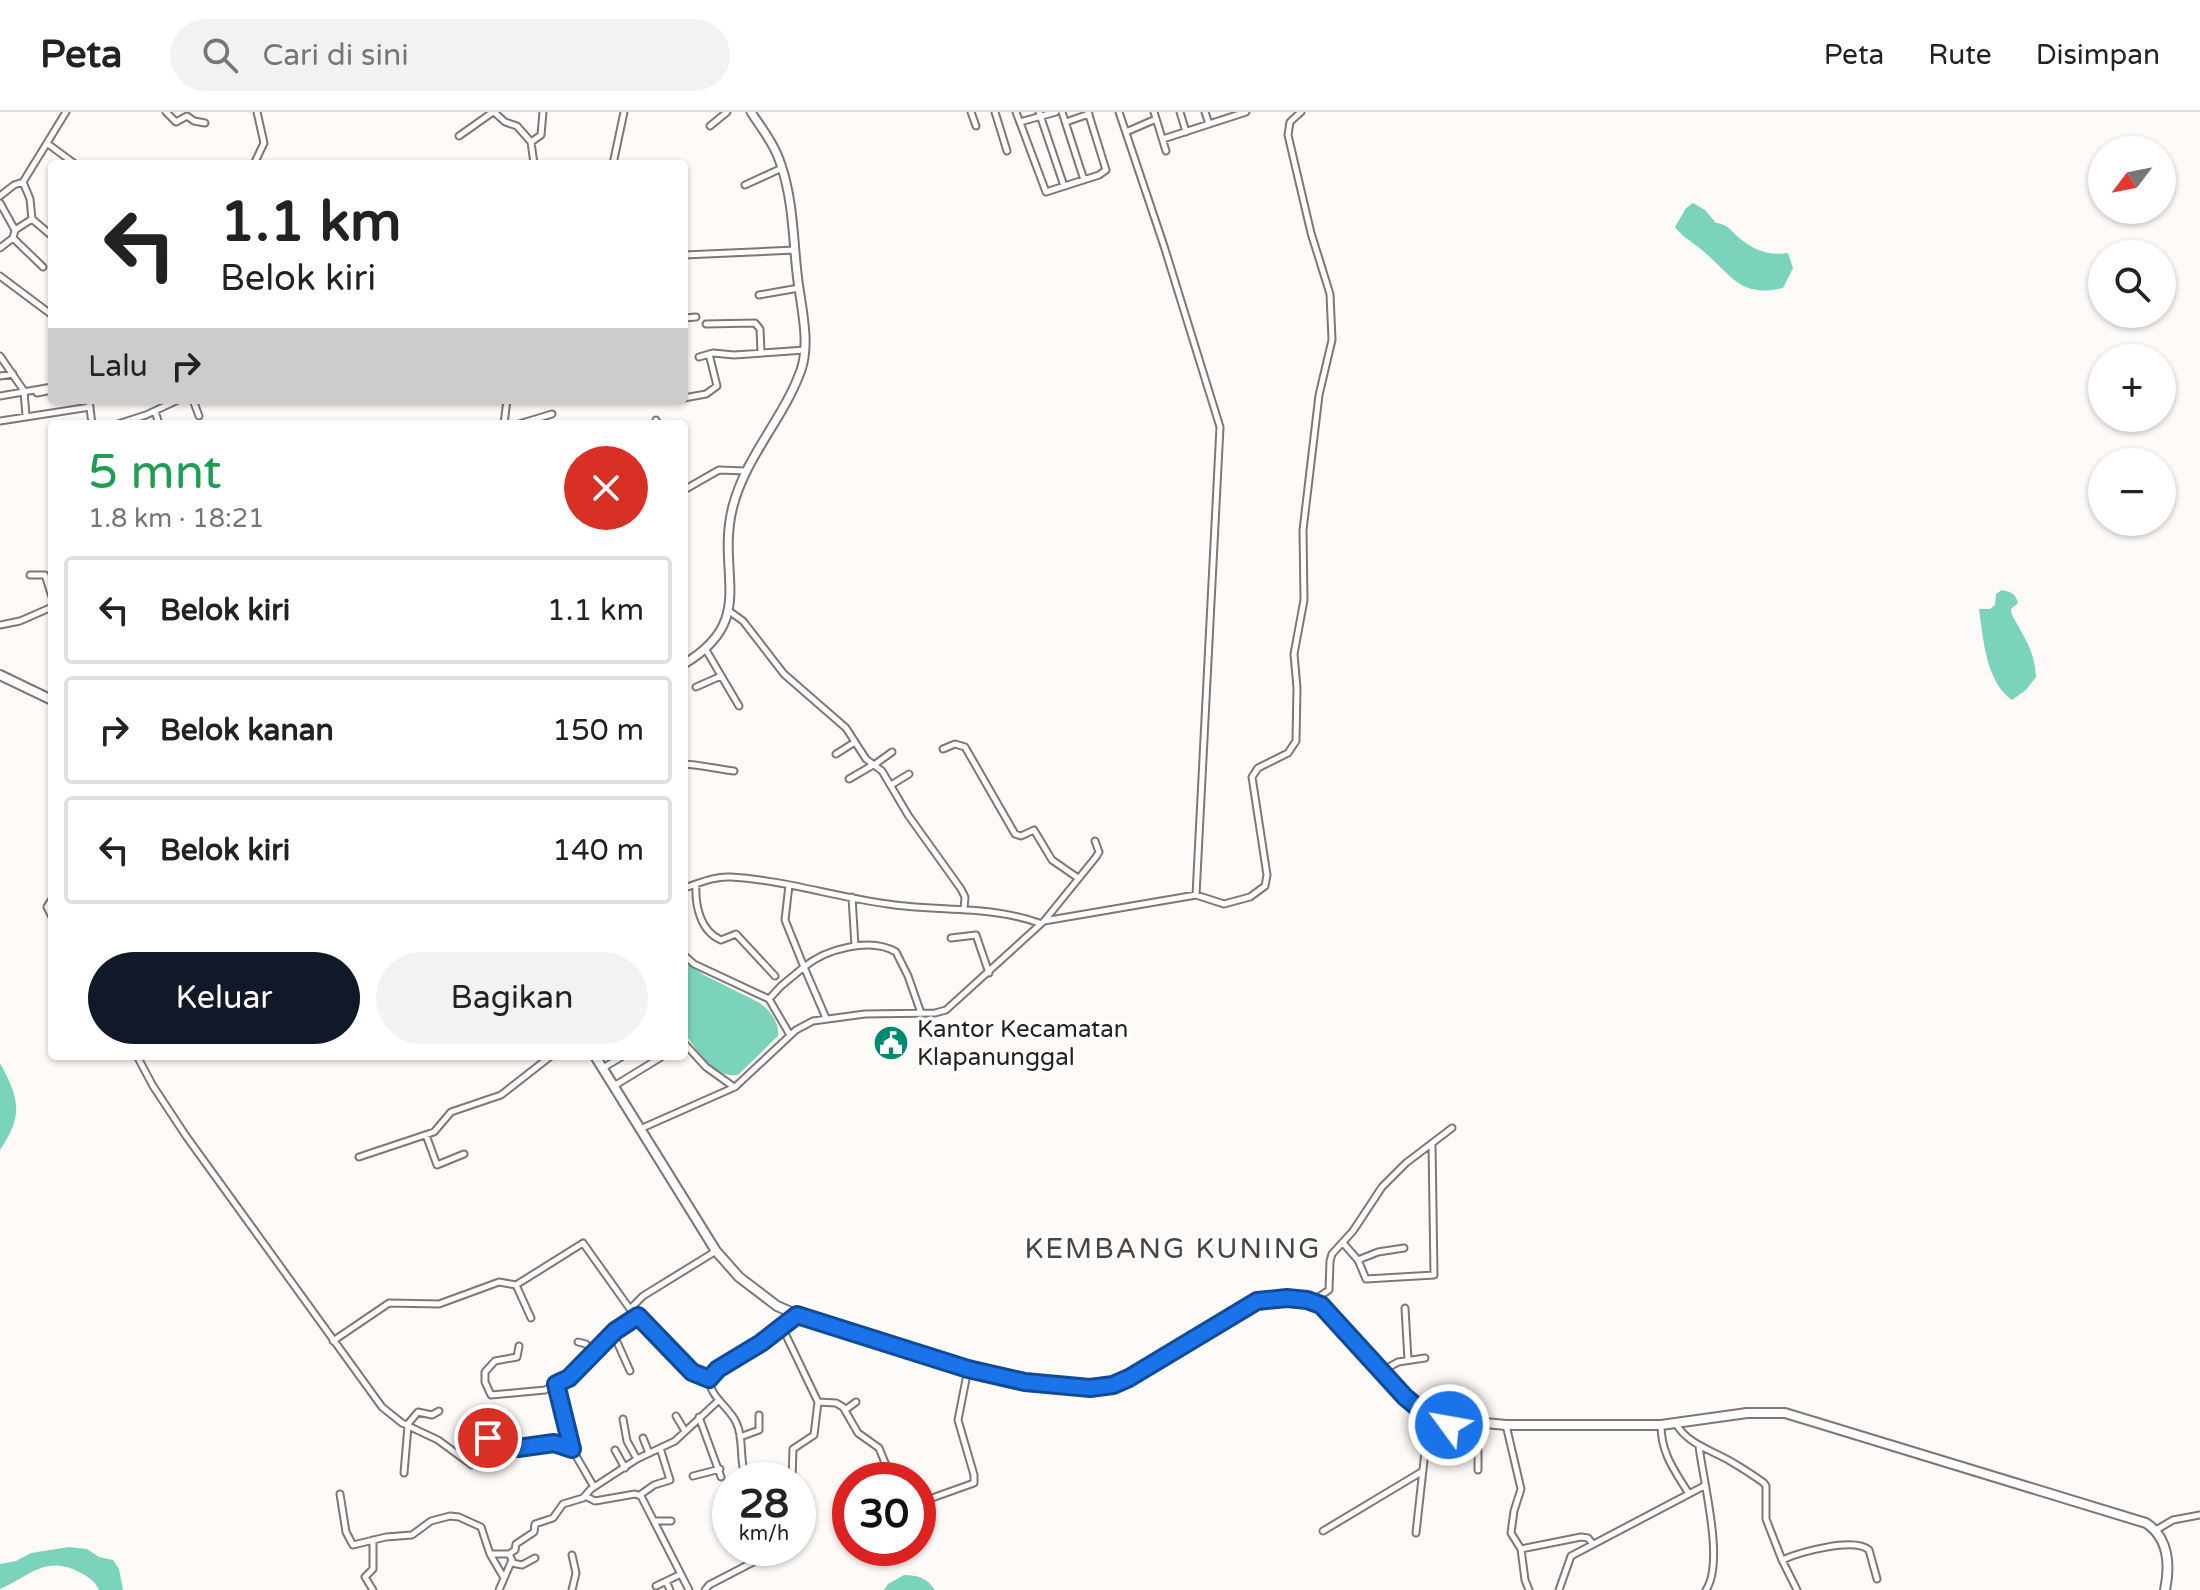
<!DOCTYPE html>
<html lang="id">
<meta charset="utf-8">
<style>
body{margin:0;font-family:"Varela Round",sans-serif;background:#f2f2f2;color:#222;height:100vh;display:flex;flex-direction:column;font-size:30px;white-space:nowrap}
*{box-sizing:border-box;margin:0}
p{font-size:26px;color:#767676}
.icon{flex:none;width:44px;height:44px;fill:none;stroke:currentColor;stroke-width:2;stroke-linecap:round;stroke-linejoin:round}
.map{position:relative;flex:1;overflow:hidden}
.side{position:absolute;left:48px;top:308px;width:640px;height:640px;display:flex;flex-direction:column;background:#fff;border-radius:8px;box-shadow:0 2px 6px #0004}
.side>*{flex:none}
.guide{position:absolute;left:48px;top:48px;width:640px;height:244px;border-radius:8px;box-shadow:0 2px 6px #0004;background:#fff;color:#222;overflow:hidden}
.needle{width:52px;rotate:238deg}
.fabs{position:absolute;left:2088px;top:24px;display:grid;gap:16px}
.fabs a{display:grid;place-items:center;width:88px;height:88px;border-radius:50%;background:#fff;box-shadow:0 2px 6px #0004;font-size:40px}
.speed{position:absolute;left:712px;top:1350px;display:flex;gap:16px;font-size:40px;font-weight:700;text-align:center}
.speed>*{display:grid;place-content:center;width:104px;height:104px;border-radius:50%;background:#fff;box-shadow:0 2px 6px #0004;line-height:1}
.speed small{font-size:20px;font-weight:400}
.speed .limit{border:12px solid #d22;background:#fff;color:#111}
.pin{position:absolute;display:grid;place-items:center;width:68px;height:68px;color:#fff;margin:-34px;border:4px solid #fff;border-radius:50%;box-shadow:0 2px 8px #0007}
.me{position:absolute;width:88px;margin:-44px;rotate:302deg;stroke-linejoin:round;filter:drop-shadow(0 0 6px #0008)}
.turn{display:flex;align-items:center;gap:28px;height:168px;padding:0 40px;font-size:36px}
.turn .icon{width:104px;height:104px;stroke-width:2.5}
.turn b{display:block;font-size:56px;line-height:68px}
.then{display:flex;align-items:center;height:76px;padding:0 40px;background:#0003;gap:16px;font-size:30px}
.round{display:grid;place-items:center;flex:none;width:84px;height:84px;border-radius:42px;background:#f2f2f2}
.overview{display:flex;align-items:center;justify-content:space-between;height:136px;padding:0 40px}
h1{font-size:48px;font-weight:600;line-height:60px;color:#1e9e55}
.primary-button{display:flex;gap:16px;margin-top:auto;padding:16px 40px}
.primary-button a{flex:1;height:92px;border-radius:48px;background:#111827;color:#fff;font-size:32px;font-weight:600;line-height:92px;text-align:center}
.primary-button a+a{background:#f2f2f2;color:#222}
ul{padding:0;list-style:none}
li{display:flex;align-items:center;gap:24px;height:108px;margin:0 16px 12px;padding:0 24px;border:4px solid #e0e0e0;border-radius:8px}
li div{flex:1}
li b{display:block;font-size:30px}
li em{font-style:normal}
header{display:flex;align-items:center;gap:48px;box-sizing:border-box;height:112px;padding:0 40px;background:#fff;border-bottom:2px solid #e0e0e0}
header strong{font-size:38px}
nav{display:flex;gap:44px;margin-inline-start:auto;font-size:28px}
.search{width:560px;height:72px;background:#f2f2f2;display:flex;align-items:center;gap:20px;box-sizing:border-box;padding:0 28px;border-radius:44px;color:#767676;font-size:30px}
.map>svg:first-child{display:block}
.water{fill:#7ad3ba}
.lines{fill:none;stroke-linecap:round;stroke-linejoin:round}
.street-casing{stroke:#807673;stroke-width:9}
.secondary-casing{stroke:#807673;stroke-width:11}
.primary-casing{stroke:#807673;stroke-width:12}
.street{stroke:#fff;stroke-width:5}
.secondary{stroke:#fff;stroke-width:7}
.primary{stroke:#fff;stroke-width:8}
.route-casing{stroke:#114b97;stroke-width:20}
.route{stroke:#1a73e8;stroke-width:14}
.labels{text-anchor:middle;stroke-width:7;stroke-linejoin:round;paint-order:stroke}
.poi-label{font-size:24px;fill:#252120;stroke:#fff;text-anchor:start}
.quarter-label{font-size:28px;letter-spacing:2px;fill:#4b433f;stroke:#fff}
</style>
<header>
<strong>Peta</strong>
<div class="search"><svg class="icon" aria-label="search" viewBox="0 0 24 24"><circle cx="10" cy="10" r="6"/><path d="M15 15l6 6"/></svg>Cari di sini</div>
<nav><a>Peta</a><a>Rute</a><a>Disimpan</a></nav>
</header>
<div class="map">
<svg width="2200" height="1478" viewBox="0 0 2200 1478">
<rect width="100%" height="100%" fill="#fefaf8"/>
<!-- water -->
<path class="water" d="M1693 91 1705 98 1716 111C1728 112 1730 118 1738 125 1753 138 1769 144 1788 141L1793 156 1783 176C1739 186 1732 163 1703 139 1694 131 1682 125 1675 115L1686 96Z
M2002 478C2010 480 2016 481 2018 491L2011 497 2012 503C2025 527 2034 537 2036 565L2026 578 2012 588C1986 570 1983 526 1979 497H1990L1995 493 1996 482Z
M684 849 704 863 758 890C769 897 780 910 778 924L738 963C714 967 696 937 684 920Z
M0 951C19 986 24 1003 0 1038Z
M69 1435 87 1437 99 1445 113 1448 119 1457 123 1478H99C95 1469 90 1466 81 1461 47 1442 31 1463 0 1477V1452L16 1449 31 1441Z
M904 1463C918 1463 927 1466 935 1478H884L888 1472Z"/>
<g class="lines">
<defs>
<path id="street" d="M166 0 176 10 187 4 194 9 205 11
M494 0 505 10 517 14 531 30
M971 0 976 14
M995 0 1007 39
M1016 0 1046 80 1099 63 1106 58 1088 0
M1039 0 1064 74
M1062 0 1084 68
M1119 0 1164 134 1220 315 1196 783
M1154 0 1166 39
M1180 0 1186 20
M1205 0 1209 12
M1020 10 1056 0
M1066 10 1089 2
M710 14 727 0
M1126 20 1156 7
M459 24 493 0
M1163 27 1246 0
M48 32 75 52
M254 52 264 31 257 0
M534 52 531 30 541 23 543 0
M613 52 624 0
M23 70 30 87 32 107 52 124
M745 73 782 56
M0 84 14 73 23 70 66 0
M0 91 15 118 13 126 0 136
M15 118 32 107
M13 126 43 155
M684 143 795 138
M0 164 52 203
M759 183 799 176
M684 206 696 205
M706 212 755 211 760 217 761 240
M0 244 24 279 26 304
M699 245 713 241 734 243 805 238
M0 264 13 262
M37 281 52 278
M0 284 52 275
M684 286 706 282 717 274 709 242
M89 288 92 312
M193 288 199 304
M155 299 159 312
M656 308 658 312
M0 309 90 295
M118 312 146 303 178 288
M504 312 507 288
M519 312 552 302
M684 378 719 358 746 359
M30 463H45L52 485
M729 499 743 509 784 562 846 616 866 647 882 659 908 703 961 777 965 785 964 798
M0 513 20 509 52 495
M706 538 739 594
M696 575 721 564
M943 637 955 632 965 635 1015 722 1021 724 1034 718 1052 748 1078 766
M836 642 855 630
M684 652C702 653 716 657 734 659
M874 653 892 640
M849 667 873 653
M891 673 909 662
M696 773C695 793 700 819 721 828L736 822 775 864
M684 776C700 771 714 764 731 765 784 768 835 785 888 792 938 800 990 793 1039 811
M852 785 855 834
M52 787 47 795 52 805
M1045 808 1096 745 1099 740 1095 729
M951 826 976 823 989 861
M684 843 694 852 769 887 790 923
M769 887 781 874 804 855 785 808 789 773
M826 906 804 855C826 837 870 825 896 840L908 864 921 901
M684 931 706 955 734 975
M137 944 153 974 186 1024 382 1295 402 1311 438 1328 472 1353
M603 956 623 944
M614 974 663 944
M640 1017 735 975 796 918 813 909 865 902 935 901 946 898 1044 809 1196 783 1224 792 1250 785 1265 774 1267 763 1252 665 1258 656 1288 641 1296 629 1297 576 1294 542 1304 488 1303 418 1319 283 1332 228 1330 182 1311 121 1288 23 1290 10 1301 0
M426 1023 437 1053 464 1042
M359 1045 434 1020 451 1000 501 983 551 944
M1343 1131 1358 1148 1366 1167 1434 1163 1432 1031
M1358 1148 1378 1140 1404 1136
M516 1173 531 1206
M1321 1193 1317 1186 1329 1178 1330 1149 1332 1142 1353 1119 1382 1075 1406 1051 1452 1016
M1405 1196 1408 1248
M630 1197 643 1184 716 1139
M782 1215 818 1290 814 1323 793 1337 792 1368
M613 1221 630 1259
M333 1229 389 1191 439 1192 499 1170 516 1173 583 1131 630 1197 692 1260 709 1267
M578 1230 586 1232 593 1241
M519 1234 517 1245 495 1249 485 1260V1270L491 1283 545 1278 569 1266 615 1219 638 1204
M1382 1259 1398 1250 1425 1246
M556 1272 572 1337
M818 1290 836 1291 843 1295 858 1321 879 1336 892 1368
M845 1298 856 1290
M676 1304 685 1319
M699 1305 721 1365
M623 1307 627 1329 637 1347
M1676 1312C1688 1332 1711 1338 1730 1349 1742 1356 1753 1363 1764 1371L1766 1374V1407L1782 1448C1800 1440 1854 1425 1869 1438L1877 1467
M407 1313 418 1300 432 1303 439 1299
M1506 1313 1521 1377 1514 1399 1511 1421 1521 1437 1525 1468 1529 1478
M1661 1313C1661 1342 1675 1359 1689 1382
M740 1325 759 1318V1303
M488 1326 518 1336 554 1331 572 1337 594 1375
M643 1326 649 1341
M1699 1334C1703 1369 1725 1450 1706 1478
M615 1338 625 1356
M1478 1358V1312
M404 1361 408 1314
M693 1364 720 1357
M747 1368C738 1350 745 1328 736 1310 729 1295 710 1285 709 1267L718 1257 761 1231 797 1203
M340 1382 346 1420 353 1433 386 1425 412 1423 431 1409 450 1404 459 1405 481 1415 490 1442H509L512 1448 499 1478
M640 1383 654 1373 670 1368 660 1336
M585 1384 595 1389 635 1382 641 1384 689 1478
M918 1391 974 1371V1363L958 1308 968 1257
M655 1409H671
M2156 1418 2173 1408 2200 1403
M1323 1419 1423 1359
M1416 1421 1428 1312 1432 1309 1449 1313 1459 1310
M373 1428V1457L365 1465 373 1478
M1521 1437 1581 1425 1588 1426 1592 1431
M490 1442 504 1466
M509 1442 515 1438 516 1432 534 1420 535 1412 553 1406 563 1392 583 1386 591 1377 637 1347 675 1329 719 1288
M1782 1448 1797 1478
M512 1451 522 1453 535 1446
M666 1469 670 1478
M656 1474 679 1463
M572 1478 576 1461 572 1443
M705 1478 709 1473 761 1446 769 1436
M1559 1478 1571 1444 1704 1374"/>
<path id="secondary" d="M684 552C759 507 715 462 733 394 746 344 784 306 801 258 811 229 800 191 797 161 793 125 793 88 781 53 775 33 762 17 751 0"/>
<path id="primary" d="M0 563 52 588
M595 944 716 1139 739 1165 777 1194 821 1213 968 1257 1025 1270 1090 1276 1113 1273 1129 1266 1257 1189C1279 1184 1310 1183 1327 1199L1405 1285 1422 1299 1442 1307 1506 1313H1661L1747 1301H1785L2146 1411C2169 1426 2170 1454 2165 1478"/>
</defs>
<!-- street casing -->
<use href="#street" class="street-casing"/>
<!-- secondary casing -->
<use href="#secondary" class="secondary-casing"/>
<!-- primary casing -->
<use href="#primary" class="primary-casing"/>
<!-- street -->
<use href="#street" class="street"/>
<!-- secondary -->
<use href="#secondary" class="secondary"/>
<!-- primary -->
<use href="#primary" class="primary"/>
</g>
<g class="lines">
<defs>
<path id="route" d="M488 1326 518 1336 554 1331 572 1337 556 1272 569 1266 615 1219 638 1204 692 1260 709 1267 718 1257 761 1231 797 1203 968 1257 1025 1270 1090 1276 1113 1273 1129 1266 1257 1189 1287 1186 1307 1188 1321 1193 1405 1285 1422 1299 1442 1307 1461 1309 1449 1313"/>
</defs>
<!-- route casing -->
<use href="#route" class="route-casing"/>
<!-- route -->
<use href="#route" class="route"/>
</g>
<!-- icons -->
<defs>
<symbol id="civic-disc" viewBox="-11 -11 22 22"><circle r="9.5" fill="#008a71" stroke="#fff"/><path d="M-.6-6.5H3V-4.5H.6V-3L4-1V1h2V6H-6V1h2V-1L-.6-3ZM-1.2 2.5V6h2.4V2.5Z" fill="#fff"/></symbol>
</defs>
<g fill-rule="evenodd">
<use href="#civic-disc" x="871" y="911" width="40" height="40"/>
</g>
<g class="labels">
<!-- poi labels -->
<g class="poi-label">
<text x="917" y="925">Kantor Kecamatan<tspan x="917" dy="28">Klapanunggal</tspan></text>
</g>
<!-- quarter labels -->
<g class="quarter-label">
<text x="1173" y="1146">KEMBANG KUNING</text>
</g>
</g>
</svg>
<div class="fabs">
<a><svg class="needle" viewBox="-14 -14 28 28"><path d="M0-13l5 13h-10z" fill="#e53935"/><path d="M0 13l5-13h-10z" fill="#767676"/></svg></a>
<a><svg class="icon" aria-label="search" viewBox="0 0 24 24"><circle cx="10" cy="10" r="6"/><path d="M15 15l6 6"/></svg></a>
<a>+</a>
<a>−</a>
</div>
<div class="speed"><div>28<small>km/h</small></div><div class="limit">30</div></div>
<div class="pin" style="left:488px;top:1326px;background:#d93025"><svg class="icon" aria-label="arrive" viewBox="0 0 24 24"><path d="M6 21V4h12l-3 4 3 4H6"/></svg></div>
<svg class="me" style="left:1449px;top:1313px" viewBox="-20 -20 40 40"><circle r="17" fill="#1a73e8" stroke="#fff" stroke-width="3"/><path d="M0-11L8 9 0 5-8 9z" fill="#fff"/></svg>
<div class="guide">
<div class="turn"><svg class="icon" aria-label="left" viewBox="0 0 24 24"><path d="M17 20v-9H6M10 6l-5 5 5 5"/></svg><div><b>1.1 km</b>Belok kiri</div></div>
<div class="then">Lalu<svg class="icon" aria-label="right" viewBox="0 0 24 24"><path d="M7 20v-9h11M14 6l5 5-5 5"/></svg></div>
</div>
<section class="side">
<div class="overview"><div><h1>5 mnt</h1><p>1.8 km · 18:21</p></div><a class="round" style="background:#d93025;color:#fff"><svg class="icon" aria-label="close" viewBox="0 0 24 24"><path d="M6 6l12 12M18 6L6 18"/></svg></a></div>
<ul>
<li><svg class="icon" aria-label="left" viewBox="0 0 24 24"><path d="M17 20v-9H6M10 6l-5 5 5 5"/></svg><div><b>Belok kiri</b></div><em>1.1 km</em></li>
<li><svg class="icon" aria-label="right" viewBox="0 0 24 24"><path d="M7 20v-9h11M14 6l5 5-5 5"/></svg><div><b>Belok kanan</b></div><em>150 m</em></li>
<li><svg class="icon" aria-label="left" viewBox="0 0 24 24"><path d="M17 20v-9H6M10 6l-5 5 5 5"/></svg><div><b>Belok kiri</b></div><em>140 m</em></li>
</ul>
<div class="primary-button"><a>Keluar</a><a>Bagikan</a></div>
</section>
</div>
